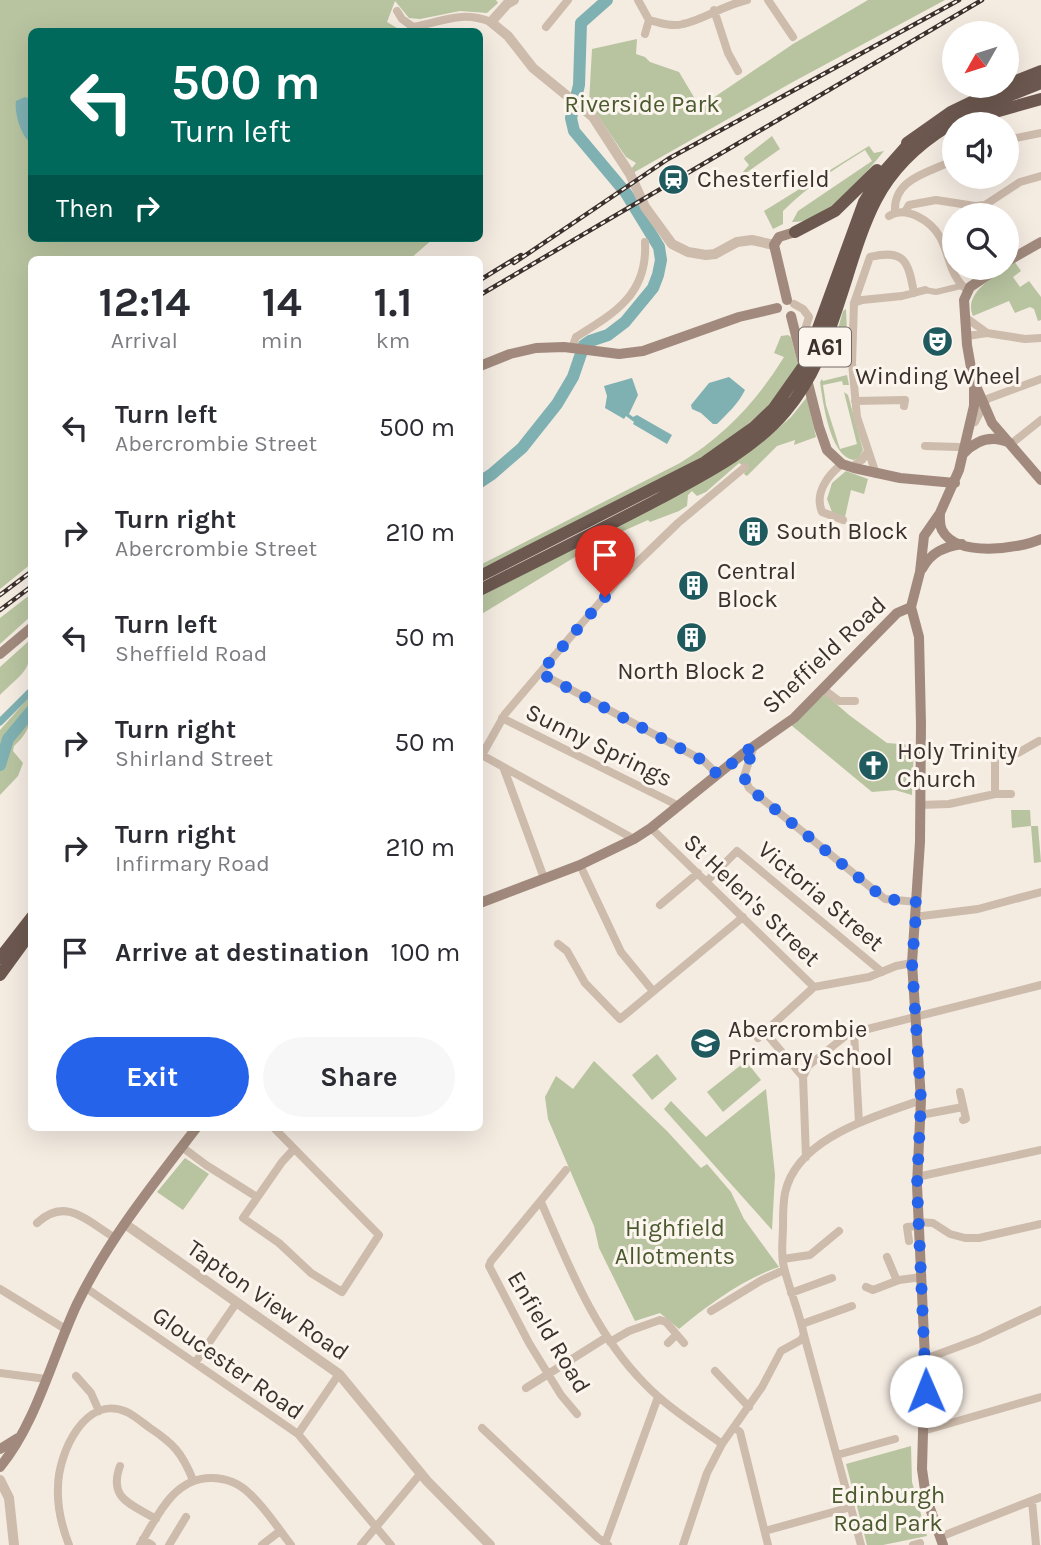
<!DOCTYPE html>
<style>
body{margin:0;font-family:Karla,sans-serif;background:#f7f7f7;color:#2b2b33;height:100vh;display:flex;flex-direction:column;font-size:26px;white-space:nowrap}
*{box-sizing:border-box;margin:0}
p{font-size:23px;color:#7c7c81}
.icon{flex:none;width:38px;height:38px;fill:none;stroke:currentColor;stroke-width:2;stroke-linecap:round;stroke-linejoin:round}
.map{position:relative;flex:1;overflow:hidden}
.sheet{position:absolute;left:28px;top:256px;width:455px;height:875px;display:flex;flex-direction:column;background:#fff;border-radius:10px;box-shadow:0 7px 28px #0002}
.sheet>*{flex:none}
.top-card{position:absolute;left:28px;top:28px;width:455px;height:214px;border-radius:10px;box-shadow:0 7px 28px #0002;background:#00695c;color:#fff;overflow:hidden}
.needle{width:46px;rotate:231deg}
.controls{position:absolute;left:942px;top:21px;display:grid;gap:14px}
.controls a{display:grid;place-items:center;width:77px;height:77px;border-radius:50%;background:#fff;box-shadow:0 7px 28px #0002;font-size:35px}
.pin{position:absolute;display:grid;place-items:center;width:60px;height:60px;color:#fff;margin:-72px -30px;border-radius:50% 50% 50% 0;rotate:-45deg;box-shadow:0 0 7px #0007}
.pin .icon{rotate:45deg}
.me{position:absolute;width:77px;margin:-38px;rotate:359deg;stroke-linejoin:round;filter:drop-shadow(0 0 5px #0008)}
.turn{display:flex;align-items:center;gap:24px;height:147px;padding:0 28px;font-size:32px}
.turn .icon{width:91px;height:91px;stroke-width:2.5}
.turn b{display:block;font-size:49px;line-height:60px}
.then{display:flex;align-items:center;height:66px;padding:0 28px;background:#0003;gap:14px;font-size:26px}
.eta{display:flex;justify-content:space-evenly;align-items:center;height:119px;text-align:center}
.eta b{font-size:42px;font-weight:700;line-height:49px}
.primary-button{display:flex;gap:14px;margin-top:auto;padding:14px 28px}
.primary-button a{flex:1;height:80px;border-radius:42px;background:#2563eb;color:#fff;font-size:28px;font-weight:700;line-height:80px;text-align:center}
.primary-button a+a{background:#f7f7f7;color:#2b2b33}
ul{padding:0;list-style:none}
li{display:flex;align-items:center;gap:21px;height:105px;padding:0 28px}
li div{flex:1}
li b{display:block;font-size:26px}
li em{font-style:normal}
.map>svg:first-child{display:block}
.green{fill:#b8c4a0}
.water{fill:#7fb0b2}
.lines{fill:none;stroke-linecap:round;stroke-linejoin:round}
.canal{stroke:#7fb0b2;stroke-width:7}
.river{stroke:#7fb0b2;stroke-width:12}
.pedestrian{stroke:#cdbbac;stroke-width:6}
.minor{stroke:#cdbbac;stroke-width:8}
.tertiary{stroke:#cdbbac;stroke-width:10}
.secondary{stroke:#a18a7d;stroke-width:10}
.trunk{stroke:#6c584f;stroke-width:12}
.rail-casing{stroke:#3b302b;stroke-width:4.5}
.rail{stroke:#fbf5ee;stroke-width:2;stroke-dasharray:5;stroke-linecap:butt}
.route{stroke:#2563eb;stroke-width:12;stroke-dasharray:0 21.6}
.labels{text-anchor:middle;stroke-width:6;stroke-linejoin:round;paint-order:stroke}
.shield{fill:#fbf5ee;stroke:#756b66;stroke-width:2}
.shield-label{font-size:23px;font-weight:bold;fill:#3b302b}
.park-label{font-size:24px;fill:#4a5a2e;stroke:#fbf5ee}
.poi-label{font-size:24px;fill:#3b302b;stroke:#fbf5ee;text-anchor:start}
.street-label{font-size:24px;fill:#3b302b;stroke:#fbf5ee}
</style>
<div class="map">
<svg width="1041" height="1545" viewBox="0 0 1041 1545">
<rect width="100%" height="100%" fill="#f4ebe1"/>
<!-- green -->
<path class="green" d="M0 0H496L498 3 487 13 460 11 420 19 409 18 395 1 387 22 402 31 32 32V238H434L410 259H32L31 564 0 589Z
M868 0H945L791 83 633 173 631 169 636 163 626 157 589 103 592 49 637 39 636 54 645 57 650 62 679 72 701 109 716 96 793 44Z
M772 136 780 149 736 180 749 165 744 159 745 157Z
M869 146 874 153 884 151C862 177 829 223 792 222L798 211 872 161 865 150C836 168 808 186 783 211V224L773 229 764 211Z
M1014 261 1021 271 1013 277 1020 287 1029 281 1041 297V320L1038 321 1034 309 1030 307 1015 313 1009 301 973 316C962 292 999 274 1014 261Z
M846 309 848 357 829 360 843 311Z
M788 335 791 337 799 368 777 398 727 443 627 498 480 569V565L680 463C724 436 757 401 784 357L774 353 781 336Z
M847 375 849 385H843L842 381 823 385 826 405 840 449 857 444 844 392 848 395 863 450 859 458 854 460C830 457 823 402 820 382L822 379 823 381Z
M807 397 816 437 794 445 795 440 777 446 747 476 744 474 746 468 739 463 706 492 697 496 692 491 688 495 687 506 679 511 650 522 648 520 601 541 480 615V597L766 439 791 417Z
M846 471 868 479 864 494 851 490 845 517 832 512 827 499 832 483Z
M31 594V616L0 644V618Z
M31 639C32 672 22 673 0 695V667Z
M825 694 849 715 887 743 914 745 912 795 895 790 872 792 791 725Z
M31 695C32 718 32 730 14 746L13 751 23 763 18 776 0 795V730Z
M1011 810H1030L1031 826H1038L1041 862 1034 863 1031 826 1012 828Z
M657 1054 677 1079 652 1100 632 1075Z
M594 1061 667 1131 701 1168 707 1164 731 1192 744 1219 779 1267C743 1279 708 1305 679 1329L660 1313 635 1321 599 1248 594 1226 548 1119 545 1097 556 1076 573 1089Z
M746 1061 761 1080 723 1112 707 1092Z
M766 1089 775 1175 772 1230 664 1109 671 1101 706 1137Z
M185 1158 209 1174 183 1210 157 1192Z
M911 1446 912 1482 927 1536 883 1545H867L846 1464Z"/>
<!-- water -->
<path class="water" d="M25 97 31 99V143C21 137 14 112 16 101Z
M729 377 745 390C738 404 728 413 717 424H713L701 413 692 409 691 405 709 383Z
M632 378 638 395 629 414 633 417 637 415 672 435 667 444 633 424 634 422 626 416 624 419 605 408 607 396 604 386Z"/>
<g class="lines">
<!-- canal -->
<path class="canal" d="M0 722 32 690"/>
<!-- river -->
<path class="river" d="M480 482 492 474 522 448 557 404 573 377 584 345 590 341 608 335 625 322 653 288 658 275 661 260 659 247 626 193 574 131 571 118 579 85 581 23 607 0
M0 765 8 739 32 710"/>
<!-- pedestrian -->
<path class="pedestrian" d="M925 290 936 292 961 286"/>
<!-- minor -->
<path class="minor" d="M638 0 649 20C660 23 672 27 683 24 705 19 724 5 747 0
M768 0 793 37
M714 10 728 53 738 71
M397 11 402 19 413 27C443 22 460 10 491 22
M546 27 568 0
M645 34 649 20
M1006 140 1041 133
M895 212C893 178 929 173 954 160
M905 212 909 205 936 200 975 206 985 205 1020 182 1041 176
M889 216C906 205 931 221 940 237 950 256 949 275 967 290
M854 303 862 300 902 296 925 290
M794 304 803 309 809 317 800 345
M965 317 987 333
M967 336 987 333 1025 339 1041 338
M572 348 576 337C615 313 648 294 645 242
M855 401 905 400 904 406
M975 422 987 399 1041 379
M1011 444 1041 420
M925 446 958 447
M842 464C828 475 814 493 822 512L843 520
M851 467 862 460 868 451
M876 474 857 417 852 363 854 303 870 257C905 249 908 261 914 293
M540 673 704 761 718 775
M823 689 839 701H855
M502 718 679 806
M754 745 744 777 749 788 885 899 917 902
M480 754 634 839
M995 754 1018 753 1039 741
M482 755 505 714 618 581 678 523 745 467
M504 769 544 878
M995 794V744
M920 805 949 804 995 794H1011
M651 828 814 987 869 977 896 966 912 963
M580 865 621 952 653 991
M706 882 737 851 882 972
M660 905 698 873
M914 917 978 909 1041 892
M558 944 567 951 585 983 620 1019 743 917
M765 1032 803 1077
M854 1032 859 1123
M758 1038 814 987
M960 1092 966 1119 963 1120
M921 1115 963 1107
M273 1127 379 1235 342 1292 311 1273 279 1243 243 1218 282 1162 294 1149
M182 1147 206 1165 257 1197
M806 1157 803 1077 808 1066 848 1034 1041 985
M566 1170 491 1261 489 1266 529 1343 561 1395 577 1414
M917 1177 1041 1150
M541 1202C569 1266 595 1334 645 1384 667 1407 696 1425 722 1444
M917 1222 933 1223 950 1234 965 1238H979L1041 1224
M37 1223C66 1196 87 1221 115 1238
M909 1241 907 1227 918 1226
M887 1257 897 1281
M783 1259 810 1255 839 1231
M866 1287 873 1290 899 1280 922 1277
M86 1288 298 1434 391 1545
M0 1289 67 1330
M791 1293 832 1278
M711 1311 762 1280 784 1270
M802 1324 852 1306
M804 1335 861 1545
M610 1342 629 1331 660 1320 666 1322 684 1343
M668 1343 676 1335
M925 1359 979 1339 1041 1310
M195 1363 237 1302
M715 1371 749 1407
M0 1373 46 1379
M76 1376 91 1393 99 1411
M526 1388 607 1337
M734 1427 740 1432 768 1545
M482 1428 598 1538 608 1545
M923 1431 1041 1397
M298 1434 339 1374
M837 1455 895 1439
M120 1466C108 1499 131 1504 156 1519
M1032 1501 1036 1545
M765 1531 851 1507
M940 1537 1041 1497
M143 1539 152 1545
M605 1543 658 1397
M69 1545C62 1527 57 1507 58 1487 58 1454 85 1393 127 1412 135 1416 143 1423 150 1428 174 1444 182 1453 193 1480
M140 1545C157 1517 173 1478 211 1478 226 1478 240 1484 250 1494 266 1509 278 1528 291 1545
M169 1545 186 1517
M262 1545 280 1531
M361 1545 421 1473
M683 1545 707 1473 722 1444 762 1387 781 1351 801 1340 804 1335C799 1310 788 1287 783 1263 781 1250 783 1238 783 1225 783 1215 783 1203 785 1193 797 1137 875 1117 921 1100
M913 1545 920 1543"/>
<!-- tertiary -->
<path class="tertiary" d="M514 0 507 4 491 22 508 36 533 68 593 117 630 174 645 207 672 244 688 252 706 255 715 254 737 242 752 240 774 245
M125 1224 339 1374 427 1481 490 1545
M0 1480 9 1498 14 1545"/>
<!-- secondary -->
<path class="secondary" d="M1006 262 1041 242
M998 268 970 287 964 300 967 345 973 379 992 423 1041 480
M787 300 774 245 779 237 795 232
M791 316 819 427 827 450 842 464 854 468 900 478 955 483
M480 366 510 354 536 348 564 347 619 354 643 351 739 317 777 308
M963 454C976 440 991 434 1010 443
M940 513C940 519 939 524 942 530 957 558 1018 549 1041 539
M922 569C931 552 944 547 962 544
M911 607 919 637 921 724 920 842 912 963 921 1100 917 1185 925 1359 922 1469 926 1497 943 1545
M911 607 920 572 924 536 940 513 959 470 974 406V389
M0 654 32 627
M480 903 580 865 634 839 651 828 744 753 794 718 897 613 911 607
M0 1449 18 1438
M0 1467C36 1424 53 1355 77 1304 108 1240 154 1183 197 1127"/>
<!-- trunk -->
<path class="trunk" d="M1006 85 1041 71
M967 120 1041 99
M907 143 951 112 1005 86
M795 232 835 211 877 170
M480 576 705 462 753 428 774 408 805 364 864 202 881 175 913 139
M480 590C539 560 600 530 659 499 703 475 752 451 785 412 815 377 826 342 840 299 851 266 860 231 876 200 910 135 977 108 1041 83
M0 958 32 917
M0 975 32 931"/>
<defs>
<path id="rail" d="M514 263 668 159 959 0
M480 280 521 255
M480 295 982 0
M0 595 32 571
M0 610 32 586"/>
</defs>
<!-- rail casing -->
<use href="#rail" class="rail-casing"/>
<!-- rail -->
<use href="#rail" class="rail"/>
</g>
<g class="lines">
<!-- route -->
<path class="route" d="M605 597 540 673 704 761 718 775 754 745 744 777 749 788 885 899 917 902 912 963 921 1100 917 1185 926 1391"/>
</g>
<!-- icons -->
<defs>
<symbol id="station-disc" viewBox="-11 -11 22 22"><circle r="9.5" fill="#1f5a5e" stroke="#fbf5ee"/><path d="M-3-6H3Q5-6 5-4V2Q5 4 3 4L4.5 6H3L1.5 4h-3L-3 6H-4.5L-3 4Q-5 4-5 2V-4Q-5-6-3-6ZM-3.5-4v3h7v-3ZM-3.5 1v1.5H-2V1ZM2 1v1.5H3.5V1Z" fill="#fff"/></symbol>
<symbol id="theatre-disc" viewBox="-11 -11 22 22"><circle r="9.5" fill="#1f5a5e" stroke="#fbf5ee"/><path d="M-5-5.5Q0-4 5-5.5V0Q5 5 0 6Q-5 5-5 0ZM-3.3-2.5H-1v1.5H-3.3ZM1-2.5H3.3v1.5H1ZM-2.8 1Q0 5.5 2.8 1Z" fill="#fff"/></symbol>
<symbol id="building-disc" viewBox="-11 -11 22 22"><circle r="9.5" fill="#1f5a5e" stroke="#fbf5ee"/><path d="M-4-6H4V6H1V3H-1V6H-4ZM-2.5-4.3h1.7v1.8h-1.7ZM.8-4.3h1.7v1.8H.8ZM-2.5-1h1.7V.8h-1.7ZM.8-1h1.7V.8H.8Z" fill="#fff"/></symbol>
<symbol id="church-disc" viewBox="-11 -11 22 22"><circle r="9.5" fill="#1f5a5e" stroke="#fbf5ee"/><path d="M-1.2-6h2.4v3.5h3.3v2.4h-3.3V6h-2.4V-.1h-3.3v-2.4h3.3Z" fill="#fff"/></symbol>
<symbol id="school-disc" viewBox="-11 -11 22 22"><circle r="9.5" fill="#1f5a5e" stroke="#fbf5ee"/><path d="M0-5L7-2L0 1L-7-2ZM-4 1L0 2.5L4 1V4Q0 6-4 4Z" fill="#fff"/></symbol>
</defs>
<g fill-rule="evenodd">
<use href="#station-disc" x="656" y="162" width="35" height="35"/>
<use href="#theatre-disc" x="920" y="324" width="35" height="35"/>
<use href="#building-disc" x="736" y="514" width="35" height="35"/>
<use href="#building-disc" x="676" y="568" width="35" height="35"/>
<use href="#building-disc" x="674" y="620" width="35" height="35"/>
<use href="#church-disc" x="856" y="748" width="35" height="35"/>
<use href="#school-disc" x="688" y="1026" width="35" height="35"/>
</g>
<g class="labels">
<!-- shield labels -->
<rect class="shield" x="799" y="327.5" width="52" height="39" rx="5"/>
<g class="shield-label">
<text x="825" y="355">A61</text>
</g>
<!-- park labels -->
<g class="park-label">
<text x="642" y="112">Riverside Park</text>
<text x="675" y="1236">Highfield<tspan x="675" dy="28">Allotments</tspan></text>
<text x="888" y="1503">Edinburgh<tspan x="888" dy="28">Road Park</tspan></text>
</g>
<!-- poi labels -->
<g class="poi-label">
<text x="697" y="187">Chesterfield</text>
<text x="938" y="384" text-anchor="middle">Winding Wheel</text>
<text x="776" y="539">South Block</text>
<text x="717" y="579">Central<tspan x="717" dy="28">Block</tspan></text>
<text x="691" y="679" text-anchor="middle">North Block 2</text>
<text x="897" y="759">Holy Trinity<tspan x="897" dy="28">Church</tspan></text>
<text x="728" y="1037">Abercrombie<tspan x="728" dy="28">Primary School</tspan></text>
</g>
<!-- street labels -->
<g class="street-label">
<text transform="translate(824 655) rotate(-43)" y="8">Sheffield Road</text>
<text transform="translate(599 745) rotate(26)" y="8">Sunny Springs</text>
<text transform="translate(821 896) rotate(40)" y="8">Victoria Street</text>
<text transform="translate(752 900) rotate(44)" y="8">St Helen's Street</text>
<text transform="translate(268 1300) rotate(35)" y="8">Tapton View Road</text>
<text transform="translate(549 1332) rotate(59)" y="8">Enfield Road</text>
<text transform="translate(228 1363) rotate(35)" y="8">Gloucester Road</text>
</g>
</g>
</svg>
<div class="controls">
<a><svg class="needle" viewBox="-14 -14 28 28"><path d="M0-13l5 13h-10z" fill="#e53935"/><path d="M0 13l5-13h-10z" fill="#7c7c81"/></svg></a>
<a><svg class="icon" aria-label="sound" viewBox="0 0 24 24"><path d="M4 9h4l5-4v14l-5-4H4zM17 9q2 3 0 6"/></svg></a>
<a><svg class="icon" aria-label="search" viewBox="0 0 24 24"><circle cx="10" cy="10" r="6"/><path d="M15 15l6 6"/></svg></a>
</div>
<div class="pin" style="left:605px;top:597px;background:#d93025"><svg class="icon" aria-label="arrive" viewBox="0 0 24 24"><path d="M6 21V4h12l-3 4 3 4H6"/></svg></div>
<svg class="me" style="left:926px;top:1391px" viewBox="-20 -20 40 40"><circle r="19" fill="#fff"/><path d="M0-13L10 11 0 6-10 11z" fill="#2563eb"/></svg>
<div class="top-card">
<div class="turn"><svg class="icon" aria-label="left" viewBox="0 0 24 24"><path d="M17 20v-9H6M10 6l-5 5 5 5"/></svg><div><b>500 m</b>Turn left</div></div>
<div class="then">Then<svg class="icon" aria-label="right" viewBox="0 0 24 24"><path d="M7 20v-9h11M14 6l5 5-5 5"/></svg></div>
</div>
<section class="sheet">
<div class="eta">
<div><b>12:14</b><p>Arrival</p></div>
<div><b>14</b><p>min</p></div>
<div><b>1.1</b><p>km</p></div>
</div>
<ul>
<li><svg class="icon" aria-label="left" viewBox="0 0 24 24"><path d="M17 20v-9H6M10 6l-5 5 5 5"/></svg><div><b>Turn left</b><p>Abercrombie Street</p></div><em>500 m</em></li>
<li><svg class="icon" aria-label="right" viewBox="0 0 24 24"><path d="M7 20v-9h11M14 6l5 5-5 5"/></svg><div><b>Turn right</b><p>Abercrombie Street</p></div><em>210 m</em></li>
<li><svg class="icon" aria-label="left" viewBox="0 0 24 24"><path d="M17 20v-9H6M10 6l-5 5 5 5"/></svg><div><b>Turn left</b><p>Sheffield Road</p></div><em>50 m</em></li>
<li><svg class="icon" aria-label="right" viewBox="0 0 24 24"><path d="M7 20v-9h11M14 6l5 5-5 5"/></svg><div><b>Turn right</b><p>Shirland Street</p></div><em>50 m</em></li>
<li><svg class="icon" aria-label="right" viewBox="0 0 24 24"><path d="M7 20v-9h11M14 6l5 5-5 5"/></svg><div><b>Turn right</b><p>Infirmary Road</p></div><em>210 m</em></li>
<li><svg class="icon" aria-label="arrive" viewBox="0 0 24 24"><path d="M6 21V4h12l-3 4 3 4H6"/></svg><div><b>Arrive at destination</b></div><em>100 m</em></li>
</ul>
<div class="primary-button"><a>Exit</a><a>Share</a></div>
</section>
</div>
